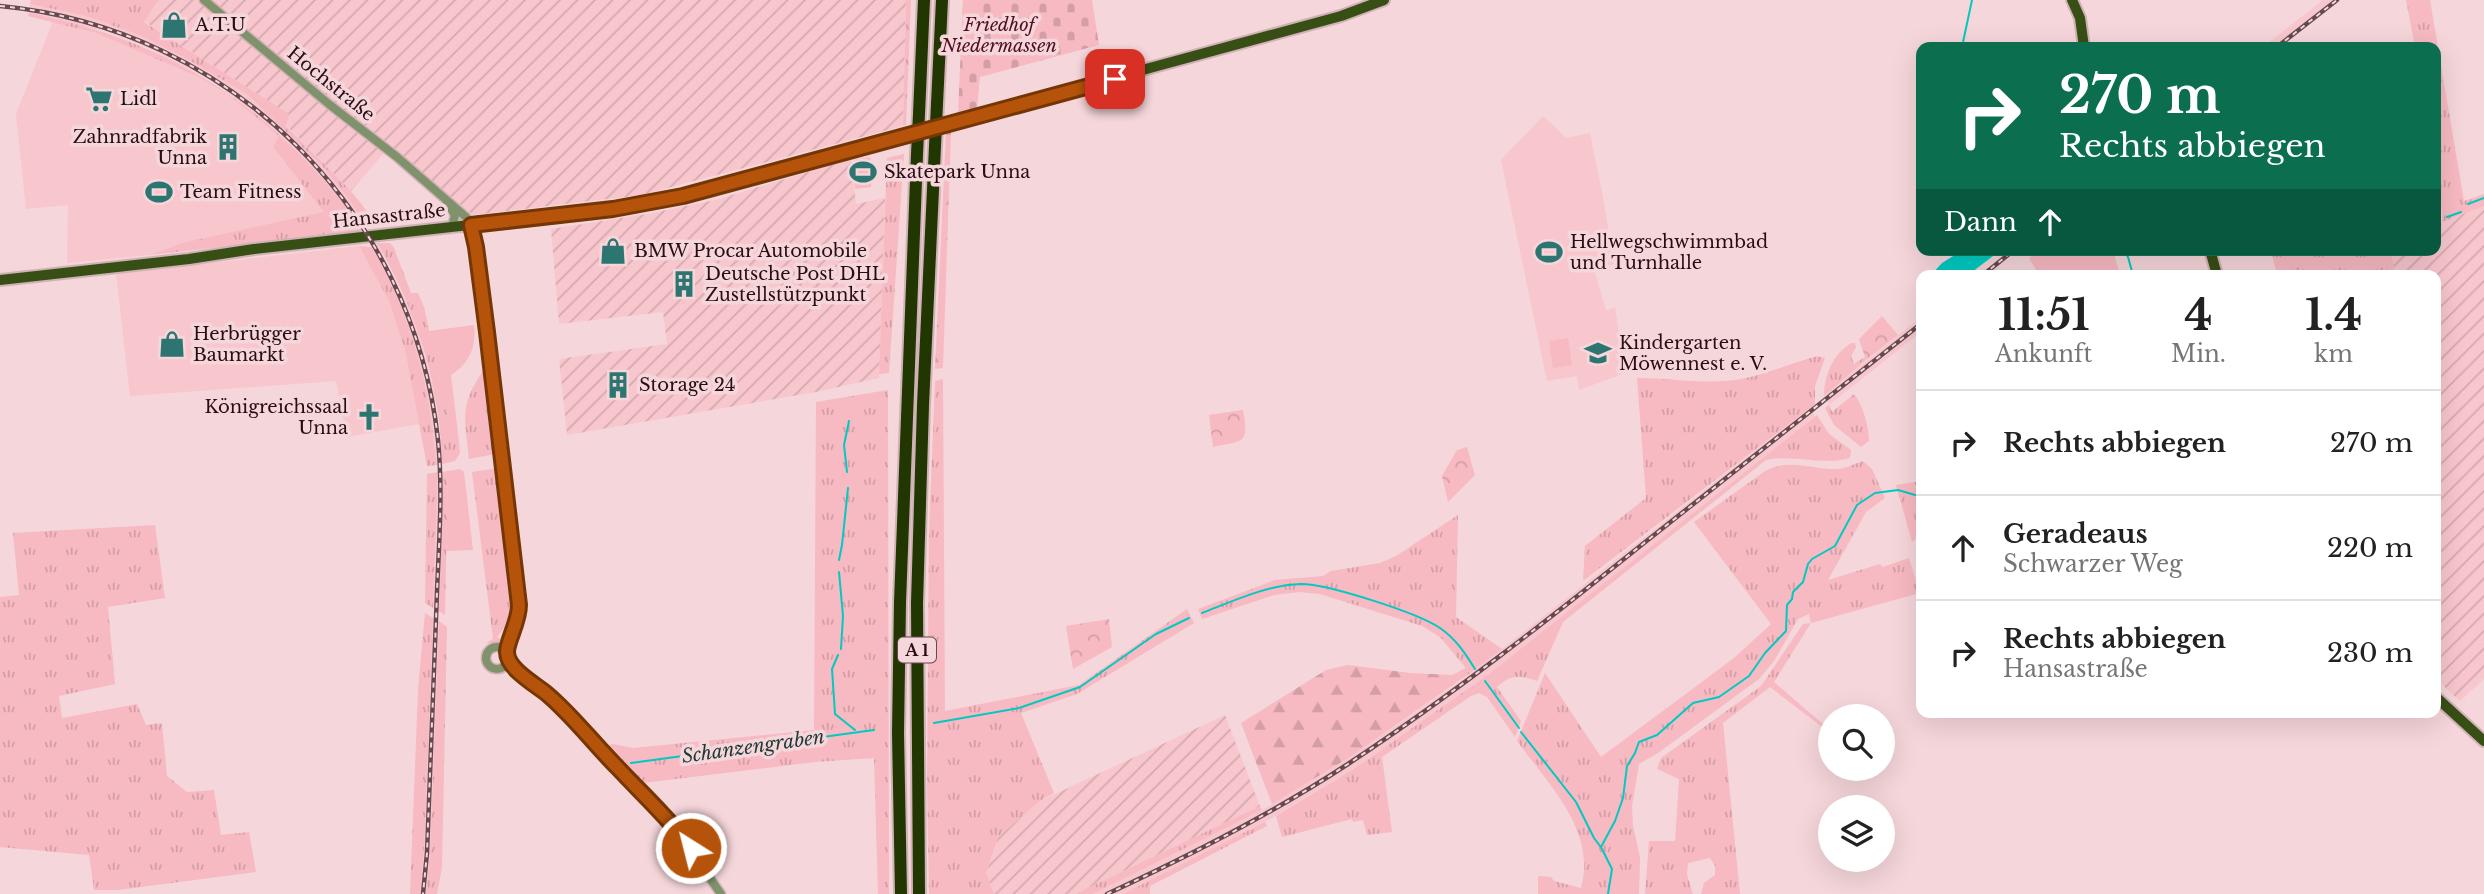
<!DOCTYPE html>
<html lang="de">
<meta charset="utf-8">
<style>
body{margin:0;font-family:"Libre Baskerville",serif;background:#f6f6f6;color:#222;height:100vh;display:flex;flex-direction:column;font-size:26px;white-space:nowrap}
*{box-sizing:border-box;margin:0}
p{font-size:23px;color:#767676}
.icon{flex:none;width:38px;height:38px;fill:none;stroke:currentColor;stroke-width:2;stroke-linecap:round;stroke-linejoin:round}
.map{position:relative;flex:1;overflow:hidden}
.side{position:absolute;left:1916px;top:270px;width:525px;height:448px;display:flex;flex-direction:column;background:#fff;border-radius:14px;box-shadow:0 7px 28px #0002}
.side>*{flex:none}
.guide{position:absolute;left:1916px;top:42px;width:525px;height:214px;border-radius:14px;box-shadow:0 7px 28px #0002;background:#0b6e4f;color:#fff;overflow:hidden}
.tools{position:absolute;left:1818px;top:704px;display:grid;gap:14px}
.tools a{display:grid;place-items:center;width:77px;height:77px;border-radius:50%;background:#fff;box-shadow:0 7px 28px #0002;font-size:35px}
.pin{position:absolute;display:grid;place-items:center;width:60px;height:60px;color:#fff;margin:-30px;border-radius:14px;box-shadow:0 4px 10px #0006}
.me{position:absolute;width:77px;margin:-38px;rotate:324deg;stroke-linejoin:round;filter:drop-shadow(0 0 5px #0008)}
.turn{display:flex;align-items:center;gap:24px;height:147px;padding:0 28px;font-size:32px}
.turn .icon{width:91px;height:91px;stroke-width:2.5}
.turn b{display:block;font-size:49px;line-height:60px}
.then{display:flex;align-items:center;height:66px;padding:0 28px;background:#0003;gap:14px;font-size:26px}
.eta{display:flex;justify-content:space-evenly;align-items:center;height:119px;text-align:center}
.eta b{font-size:42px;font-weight:700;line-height:49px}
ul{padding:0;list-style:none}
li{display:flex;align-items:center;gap:21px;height:105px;padding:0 28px;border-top:2px solid #e0e0e0}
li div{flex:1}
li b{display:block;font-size:26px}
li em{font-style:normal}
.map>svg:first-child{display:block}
.built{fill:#f8c6cd}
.industrial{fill:url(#industrial-furrows)}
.grass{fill:url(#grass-tufts)}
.forest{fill:url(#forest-firs)}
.cemetery{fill:url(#cemetery-stones)}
.park{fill:url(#park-crowns)}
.garden{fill:#f7b9c2}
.water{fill:#01cac1}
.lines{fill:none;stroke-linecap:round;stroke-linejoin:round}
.stream{stroke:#01cac1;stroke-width:2}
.minor-casing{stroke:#d0b2b6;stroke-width:11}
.major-casing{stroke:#d0b2b6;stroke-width:14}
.highway-casing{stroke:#d0b2b6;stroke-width:16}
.minor{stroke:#7f926c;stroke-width:8}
.major{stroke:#374f14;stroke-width:10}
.highway{stroke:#223602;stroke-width:12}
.rail-casing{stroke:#65494e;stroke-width:4.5}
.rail{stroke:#f5d6da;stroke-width:2;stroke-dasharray:5;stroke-linecap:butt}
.highway-bridge-casing{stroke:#d0b2b6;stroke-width:16;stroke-linecap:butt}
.highway-bridge{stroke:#223602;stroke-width:12}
.route-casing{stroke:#753606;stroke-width:18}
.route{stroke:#b45309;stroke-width:12}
.labels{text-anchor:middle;stroke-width:7;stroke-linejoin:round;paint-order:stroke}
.shield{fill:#f5d6da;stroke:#664a4f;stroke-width:2}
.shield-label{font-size:16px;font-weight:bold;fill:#280e13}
.poi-label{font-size:18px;fill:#280e13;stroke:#f5d6da;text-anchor:start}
.park-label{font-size:18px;font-style:italic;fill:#4f0d20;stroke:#f5d6da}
.street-label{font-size:18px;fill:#280e13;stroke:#f5d6da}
.water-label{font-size:19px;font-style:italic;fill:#1f3936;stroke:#f5d6da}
</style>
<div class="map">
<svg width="2484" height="894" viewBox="0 0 2484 894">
<defs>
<pattern id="industrial-furrows" width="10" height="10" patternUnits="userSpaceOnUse" patternTransform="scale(1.75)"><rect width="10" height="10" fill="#f8c6cd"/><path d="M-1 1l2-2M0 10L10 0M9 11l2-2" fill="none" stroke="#d5a9af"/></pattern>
<pattern id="grass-tufts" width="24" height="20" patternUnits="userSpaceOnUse" patternTransform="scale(1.75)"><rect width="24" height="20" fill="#f7b9c2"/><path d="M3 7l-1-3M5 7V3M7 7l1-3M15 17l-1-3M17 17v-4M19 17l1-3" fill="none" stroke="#d49ea6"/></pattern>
<pattern id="forest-firs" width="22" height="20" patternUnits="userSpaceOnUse" patternTransform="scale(1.75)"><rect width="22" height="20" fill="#f7b9c2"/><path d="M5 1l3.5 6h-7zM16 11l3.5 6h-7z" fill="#d49ea6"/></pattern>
<pattern id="cemetery-stones" width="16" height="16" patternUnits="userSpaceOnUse" patternTransform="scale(1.75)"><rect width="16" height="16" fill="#f7b9c2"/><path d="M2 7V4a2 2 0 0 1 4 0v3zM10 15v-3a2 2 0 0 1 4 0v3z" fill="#d49ea6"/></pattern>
<pattern id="park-crowns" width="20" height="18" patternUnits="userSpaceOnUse" patternTransform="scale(1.75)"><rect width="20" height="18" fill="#f7b9c2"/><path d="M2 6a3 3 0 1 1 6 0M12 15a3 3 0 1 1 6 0" fill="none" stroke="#d49ea6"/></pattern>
</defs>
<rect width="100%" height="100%" fill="#f5d6da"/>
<!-- built -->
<path class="built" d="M2323 0H2340L2280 47H2263Z
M30 4 86 16 142 36 191 61 248 95 324 168 348 198 367 228 362 231 337 196 281 135 228 92 200 74 151 49 109 32 29 13Z
M53 21 96 33 201 78 227 94 280 137 273 147 325 213 182 243 150 255 67 263 68 205 26 209 16 114Z
M1543 116 1566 138 1590 133 1603 197 1614 264 1594 269 1606 311 1615 307 1625 373 1579 390 1577 376 1547 381 1501 160Z
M377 243 416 322 435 395 442 464 437 465 408 325 387 277 371 247Z
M359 246 389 301 405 350 419 424 347 437 336 381 130 396 116 274Z
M1921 317V332L1829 405 1827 393Z
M1813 405 1814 417 1489 674 1357 767 1265 822 1148 883 1123 894H1093L1262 810 1350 757 1455 685 1502 649Z
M438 472H442L439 611 433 608Z
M433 618 439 621 430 854 426 894H420L424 852Z"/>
<!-- industrial -->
<path class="industrial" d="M158 0H906L903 126 641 195 473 215 390 146 351 191 286 125 288 114 144 21Z
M851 159 856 204 885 198 879 378 816 392 567 435 559 359 667 344 663 312 559 324 551 229 653 213 719 199Z
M2484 206V679L2460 701 2436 679V275H2394L2392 250H2436V224Z
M1225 715 1260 806 1075 894H994L986 873 998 837 1040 801Z"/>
<!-- grass -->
<path class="grass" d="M31 0H158L144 22 289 114 286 126 351 191 369 214 367 228 348 198 324 168 248 95 191 61 142 36 86 16 30 4Z
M906 0H911L906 125 903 126Z
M2406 0H2430L2464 201 2484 194V206L2442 222 2440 171 2436 151V47H2415Z
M29 13C139 35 227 78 305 160 326 182 346 205 362 231L150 255 182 243 324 212 273 147 279 136 227 94 201 78 96 33 28 16Z
M904 154 889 373 879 374 887 158Z
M377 243H390L394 248 411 293H418L424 307 450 426 457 425 460 453 455 461 442 464C441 387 416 309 377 243Z
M359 246 371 247C399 293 418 346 428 400 432 421 433 443 437 465L427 466 405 350 389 301Z
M2271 250H2392L2394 275H2277Z
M1852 343H1855L1856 347 1851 356 1854 364 1865 357 1866 360 1824 396C1824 375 1834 352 1852 343Z
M1818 356 1825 358 1815 386V404L1583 581 1585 546 1646 498 1637 378C1672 378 1711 386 1746 378 1770 373 1794 362 1818 356Z
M483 371 495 454 469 459C465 419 459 406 483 371Z
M943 379 945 711 1079 685 1187 609 1194 623 1077 694 1021 713 1054 793 1040 801 998 837 986 873 994 894H929L927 782 929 532 935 381Z
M888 390 889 894H878L874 758 815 762 643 783 604 746 613 744 633 748 814 730 816 402Z
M1854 394C1863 405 1869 427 1869 441L1861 447 1834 425 1825 408 1829 405 1832 412Z
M1817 415 1829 434 1851 450 1850 458C1822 466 1794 454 1766 460L1563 622 1537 681C1519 675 1511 674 1497 687L1521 721 1515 737 1487 697 1479 693 1471 696 1382 757 1392 832 1367 835 1363 820 1353 822 1352 819 1282 837 1276 816 1357 767 1489 674Z
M1863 461 1872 469 1885 498 1866 512 1828 580 1880 564 1883 567 1909 558 1920 593 1811 623 1774 682 1830 730V733L1770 687 1723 723 1740 894H1701L1704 883 1715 875V866L1710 858 1688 863 1687 875 1693 894H1645L1649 841H1675L1679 779 1657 769 1661 758 1761 686 1803 624 1811 623 1809 614 1798 619 1774 661 1759 679 1658 753 1639 764 1632 806 1633 826 1640 857 1639 894H1538V876L1551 877 1554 881 1581 888C1597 830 1548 784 1517 741L1545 673 1601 757 1734 658 1771 624 1694 522 1765 471C1792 458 1808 469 1836 469 1845 469 1854 464 1863 461Z
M498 468 512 618 497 637 503 640 496 643H486L493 639 472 472Z
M448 471 445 615 439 611 442 472Z
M438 472 433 608 425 603 427 474Z
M1921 481V535L1912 542 1896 485Z
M1458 515 1456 617 1502 649 1470 673 1440 637 1422 626 1320 594 1299 592 1274 595 1202 619 1198 609 1275 580 1323 576 1331 571 1380 563 1396 556Z
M155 525 165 598 108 607 115 684 59 696 62 718 137 704 146 725 162 723 167 776 187 792 214 790 221 835 249 832 256 872 118 890H94L89 855 0 847V597L19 595 13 533Z
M425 613 433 618 424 852 420 894H410L418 690Z
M439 621 447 627 442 867 437 894H426L430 853Z
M1260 806 1262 810 1093 894H1075Z
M1265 822 1267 826 1150 886V894H1123Z"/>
<!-- forest -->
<path class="forest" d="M951 131 943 368 935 369 946 132Z
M1348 665 1410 673 1452 675 1466 668 1470 673 1350 757 1272 804 1241 723 1326 670Z"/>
<!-- cemetery -->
<path class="cemetery" d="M963 0H1092L1099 45 980 77 977 108 958 113Z"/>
<!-- park -->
<path class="park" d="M1882 316 1898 335 1866 360 1859 339Z
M1243 410C1249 445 1244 440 1213 447L1209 415Z
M1467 447 1475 475 1448 502 1442 476 1457 450Z
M1109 619 1112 647 1073 669 1066 626Z"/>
<!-- garden -->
<path class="garden" d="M870 157 873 169 871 187 855 189 854 160Z
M2040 250H2113L2120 275H2039L2029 258Z
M474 325C477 345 469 364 451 375L457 425 450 427 429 331Z
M1568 338 1572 365 1553 368 1549 341Z
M460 469 464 472 473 550 446 551 448 471Z"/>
<!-- water -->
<path class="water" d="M1963 250H2001L1968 275H1931L1942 263Z"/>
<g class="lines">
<!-- stream -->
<path class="stream" d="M1962 47 1972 0
M2468 204 2484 198
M2447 217 2461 212
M2123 250 2128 257 2133 275
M847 472 844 445 849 421
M839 560 842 545 848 488
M839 572 843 616 841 649
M1202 613C1233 601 1267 585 1301 584 1328 584 1418 613 1440 628 1456 639 1465 653 1475 669
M838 655 832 669 835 714 855 730
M1485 681 1519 728
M934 723 1019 708 1080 687 1156 634 1189 618
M1521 732 1576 802 1594 838 1600 846
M631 763 874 730
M1608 894 1612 869 1601 847 1615 821 1623 798 1627 766 1635 753 1639 742 1657 735 1693 703 1719 697 1749 676 1765 653 1786 631 1787 605 1792 599 1793 592 1803 582 1808 564 1812 559 1835 546 1857 505 1875 493 1898 490 1922 497"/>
<defs>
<path id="minor" d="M204 0 330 105 397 157 466 217 473 231 476 247 519 605 517 622 506 651
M447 203 455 215 452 227
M486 658a11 11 0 1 1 22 0a11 11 0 1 1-22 0Z
M509 659 524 676 565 710 618 768 668 818 721 894"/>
<path id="major" d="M2072 0 2080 18 2084 47
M2210 250 2217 275
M0 280 189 259 254 249 613 209 661 201 1341 16 1384 0
M2436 697 2484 741"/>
<path id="highway" d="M937 104 942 0
M919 114 924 0
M901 894 898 733 900 602 917 154
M919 894 917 603 923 405 935 146"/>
</defs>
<!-- minor casing -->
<use href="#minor" class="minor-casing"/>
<!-- major casing -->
<use href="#major" class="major-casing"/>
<!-- highway casing -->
<use href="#highway" class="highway-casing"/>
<!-- minor -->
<use href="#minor" class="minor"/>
<!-- major -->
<use href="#major" class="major"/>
<!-- highway -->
<use href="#highway" class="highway"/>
<defs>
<path id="rail" d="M0 6C230 28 413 210 438 440 443 490 439 542 437 592 434 679 430 766 427 853L423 894
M2277 47 2337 0
M1983 275 2014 250
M1107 894C1189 856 1272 814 1348 764 1451 696 1548 620 1644 543 1737 470 1829 396 1922 323"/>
</defs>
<!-- rail casing -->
<use href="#rail" class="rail-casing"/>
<!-- rail -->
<use href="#rail" class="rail"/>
<defs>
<path id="highway-bridge" d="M935 146 937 104
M917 154 919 114"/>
</defs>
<!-- highway-bridge casing -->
<use href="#highway-bridge" class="highway-bridge-casing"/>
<!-- highway-bridge -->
<use href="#highway-bridge" class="highway-bridge"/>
</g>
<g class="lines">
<defs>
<path id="route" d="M691 848C669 818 643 795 618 768 594 744 573 716 547 694 535 684 507 669 507 652 507 641 519 622 519 605L487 332 476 247 471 225 613 209 683 196 1115 79"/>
</defs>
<!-- route casing -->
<use href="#route" class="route-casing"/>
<!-- route -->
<use href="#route" class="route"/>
</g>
<!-- icons -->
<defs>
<symbol id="shop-bare" viewBox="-9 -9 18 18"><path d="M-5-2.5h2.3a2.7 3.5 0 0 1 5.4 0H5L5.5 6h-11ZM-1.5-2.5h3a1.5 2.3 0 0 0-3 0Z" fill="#2d7571" stroke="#f5d6da" stroke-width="2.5" paint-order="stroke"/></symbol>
<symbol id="supermarket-bare" viewBox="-9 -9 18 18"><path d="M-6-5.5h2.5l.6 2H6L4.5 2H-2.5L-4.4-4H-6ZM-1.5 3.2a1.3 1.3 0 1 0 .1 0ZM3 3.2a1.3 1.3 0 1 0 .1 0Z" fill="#2d7571" stroke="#f5d6da" stroke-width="2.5" paint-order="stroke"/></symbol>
<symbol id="building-bare" viewBox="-9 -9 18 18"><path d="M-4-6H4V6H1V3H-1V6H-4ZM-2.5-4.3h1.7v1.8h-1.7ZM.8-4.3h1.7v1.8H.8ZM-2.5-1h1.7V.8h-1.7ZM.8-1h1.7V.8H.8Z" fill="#2d7571" stroke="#f5d6da" stroke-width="2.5" paint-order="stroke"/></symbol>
<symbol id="stadium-bare" viewBox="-9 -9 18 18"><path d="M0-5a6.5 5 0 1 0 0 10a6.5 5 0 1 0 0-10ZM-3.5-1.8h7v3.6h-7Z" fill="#2d7571" stroke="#f5d6da" stroke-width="2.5" paint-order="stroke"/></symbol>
<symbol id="school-bare" viewBox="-9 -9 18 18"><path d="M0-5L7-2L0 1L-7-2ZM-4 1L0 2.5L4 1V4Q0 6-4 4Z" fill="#2d7571" stroke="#f5d6da" stroke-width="2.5" paint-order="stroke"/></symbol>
<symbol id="church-bare" viewBox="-9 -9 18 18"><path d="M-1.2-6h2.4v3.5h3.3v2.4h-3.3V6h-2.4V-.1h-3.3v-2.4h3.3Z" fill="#2d7571" stroke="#f5d6da" stroke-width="2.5" paint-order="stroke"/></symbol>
</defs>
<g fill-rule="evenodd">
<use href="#shop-bare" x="155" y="6" width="38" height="38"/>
<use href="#supermarket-bare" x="80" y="80" width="38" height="38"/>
<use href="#building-bare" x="209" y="128" width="38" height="38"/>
<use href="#stadium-bare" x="844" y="153" width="38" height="38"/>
<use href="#stadium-bare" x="140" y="173" width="38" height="38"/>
<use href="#shop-bare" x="594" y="232" width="38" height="38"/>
<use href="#stadium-bare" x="1530" y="233" width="38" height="38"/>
<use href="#building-bare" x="665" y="265" width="38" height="38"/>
<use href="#shop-bare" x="153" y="325" width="38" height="38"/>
<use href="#school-bare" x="1579" y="334" width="38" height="38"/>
<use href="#building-bare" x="599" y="366" width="38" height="38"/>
<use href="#church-bare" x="350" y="398" width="38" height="38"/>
</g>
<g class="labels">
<!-- shield labels -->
<rect class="shield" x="898" y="637.5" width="38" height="25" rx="5"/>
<g class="shield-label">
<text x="917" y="656">A 1</text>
</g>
<!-- poi labels -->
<g class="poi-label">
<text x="195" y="31">A.T.U</text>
<text x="120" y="105">Lidl</text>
<text x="207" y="143" text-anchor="end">Zahnradfabrik<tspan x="207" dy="21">Unna</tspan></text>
<text x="884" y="178">Skatepark Unna</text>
<text x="180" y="198">Team Fitness</text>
<text x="1570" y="248">Hellwegschwimmbad<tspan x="1570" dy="21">und Turnhalle</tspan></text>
<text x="634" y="257">BMW Procar Automobile</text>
<text x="705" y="280">Deutsche Post DHL<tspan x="705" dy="21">Zustellstützpunkt</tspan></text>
<text x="193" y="340">Herbrügger<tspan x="193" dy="21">Baumarkt</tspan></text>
<text x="1619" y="349">Kindergarten<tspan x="1619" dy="21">Möwennest e. V.</tspan></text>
<text x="639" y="391">Storage 24</text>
<text x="348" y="413" text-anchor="end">Königreichssaal<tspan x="348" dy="21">Unna</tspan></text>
</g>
<!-- park labels -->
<g class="park-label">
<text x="999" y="31">Friedhof<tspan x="999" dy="21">Niedermassen</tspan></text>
</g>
<!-- street labels -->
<g class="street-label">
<text transform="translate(331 84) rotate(39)" y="6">Hochstraße</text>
<text transform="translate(389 216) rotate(-6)" y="6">Hansastraße</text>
</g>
<!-- water labels -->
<g class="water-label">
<text transform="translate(753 746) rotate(-8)" y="7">Schanzengraben</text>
</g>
</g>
</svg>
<div class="tools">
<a><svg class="icon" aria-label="search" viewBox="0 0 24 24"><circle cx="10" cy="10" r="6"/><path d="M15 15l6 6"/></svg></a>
<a><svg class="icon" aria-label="layers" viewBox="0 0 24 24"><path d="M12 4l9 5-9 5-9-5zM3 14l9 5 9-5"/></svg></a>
</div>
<div class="pin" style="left:1115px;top:79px;background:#d93025"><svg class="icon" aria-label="arrive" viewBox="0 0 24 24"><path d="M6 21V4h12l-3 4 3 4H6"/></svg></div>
<svg class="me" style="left:691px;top:848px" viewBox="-20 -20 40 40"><circle r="17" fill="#b45309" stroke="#fff" stroke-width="3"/><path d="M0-11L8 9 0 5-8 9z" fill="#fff"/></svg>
<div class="guide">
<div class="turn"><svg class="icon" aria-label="right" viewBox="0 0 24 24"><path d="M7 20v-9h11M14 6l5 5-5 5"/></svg><div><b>270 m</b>Rechts abbiegen</div></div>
<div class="then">Dann<svg class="icon" aria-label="ahead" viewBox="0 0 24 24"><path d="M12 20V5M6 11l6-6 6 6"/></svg></div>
</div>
<section class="side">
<div class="eta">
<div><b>11:51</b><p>Ankunft</p></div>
<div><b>4</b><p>Min.</p></div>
<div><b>1.4</b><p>km</p></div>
</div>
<ul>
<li><svg class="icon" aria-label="right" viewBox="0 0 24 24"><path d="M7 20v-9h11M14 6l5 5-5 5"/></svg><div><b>Rechts abbiegen</b></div><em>270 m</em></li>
<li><svg class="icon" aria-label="ahead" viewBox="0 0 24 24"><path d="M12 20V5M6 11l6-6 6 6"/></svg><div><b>Geradeaus</b><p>Schwarzer Weg</p></div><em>220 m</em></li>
<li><svg class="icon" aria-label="right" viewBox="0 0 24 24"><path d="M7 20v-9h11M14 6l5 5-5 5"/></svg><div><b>Rechts abbiegen</b><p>Hansastraße</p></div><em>230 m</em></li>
</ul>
</section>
</div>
